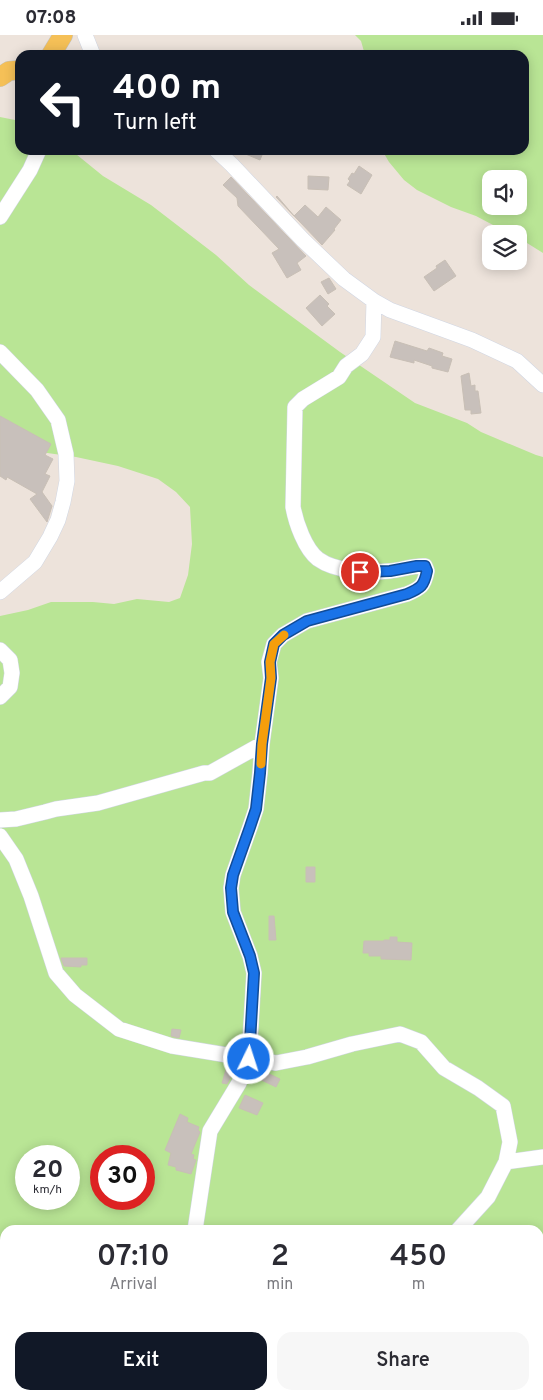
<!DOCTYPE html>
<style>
body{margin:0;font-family:Overpass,sans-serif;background:#f7f7f7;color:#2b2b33;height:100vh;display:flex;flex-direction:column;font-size:19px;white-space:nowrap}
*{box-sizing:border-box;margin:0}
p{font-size:16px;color:#7c7c81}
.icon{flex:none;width:28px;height:28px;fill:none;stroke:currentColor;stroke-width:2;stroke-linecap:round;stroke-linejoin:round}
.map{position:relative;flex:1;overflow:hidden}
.details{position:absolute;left:0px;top:1190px;width:544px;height:175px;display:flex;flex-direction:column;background:#fff;border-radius:15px 15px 0 0;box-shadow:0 2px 12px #0003}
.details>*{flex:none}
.hud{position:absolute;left:15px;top:15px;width:514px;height:105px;border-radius:15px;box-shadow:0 2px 12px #0003;background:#111827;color:#fff;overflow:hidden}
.controls{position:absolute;left:482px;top:135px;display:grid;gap:10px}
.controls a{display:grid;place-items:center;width:45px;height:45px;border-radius:10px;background:#fff;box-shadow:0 2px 12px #0003;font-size:25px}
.speed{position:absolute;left:15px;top:1110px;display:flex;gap:10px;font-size:25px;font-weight:700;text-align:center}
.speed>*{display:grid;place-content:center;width:65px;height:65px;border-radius:50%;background:#fff;box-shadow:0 2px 12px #0003;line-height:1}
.speed small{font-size:12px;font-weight:400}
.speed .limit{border:8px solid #d22;background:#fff;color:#111}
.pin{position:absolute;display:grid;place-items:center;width:42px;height:42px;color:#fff;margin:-21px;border:2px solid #fff;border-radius:50%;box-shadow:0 1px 5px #0007}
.me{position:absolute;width:55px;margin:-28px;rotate:4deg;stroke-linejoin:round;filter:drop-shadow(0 0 4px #0008)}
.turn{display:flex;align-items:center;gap:18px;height:105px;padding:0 15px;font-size:22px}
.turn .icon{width:65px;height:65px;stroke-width:2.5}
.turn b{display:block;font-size:35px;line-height:42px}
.eta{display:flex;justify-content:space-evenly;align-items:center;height:85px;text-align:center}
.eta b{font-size:30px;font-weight:600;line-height:35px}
.action{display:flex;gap:10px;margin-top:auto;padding:10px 15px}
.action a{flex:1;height:58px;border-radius:15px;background:#111827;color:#fff;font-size:20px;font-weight:600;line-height:58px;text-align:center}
.action a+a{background:#f7f7f7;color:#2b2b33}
.status{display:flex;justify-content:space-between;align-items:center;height:35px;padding:0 25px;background:#fff;direction:ltr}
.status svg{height:14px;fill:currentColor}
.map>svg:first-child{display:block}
.green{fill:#b9e595;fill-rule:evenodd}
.building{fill:#c8c0bb;stroke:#c8bfb5}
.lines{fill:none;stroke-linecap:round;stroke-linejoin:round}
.minor-casing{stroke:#d0d6e3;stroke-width:16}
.major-casing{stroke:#c3c3c3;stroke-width:20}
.minor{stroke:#fff;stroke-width:15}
.major{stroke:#f5c057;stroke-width:19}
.route-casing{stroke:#114b97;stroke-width:12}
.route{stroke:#1a73e8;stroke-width:9}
.slow{stroke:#f59e0b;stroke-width:9}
</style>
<div class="status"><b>07:08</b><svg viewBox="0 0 49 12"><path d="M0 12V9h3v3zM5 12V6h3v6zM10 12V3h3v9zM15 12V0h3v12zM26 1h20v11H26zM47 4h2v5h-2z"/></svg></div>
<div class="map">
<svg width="543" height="1365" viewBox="0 0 543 1365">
<rect width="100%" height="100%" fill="#ede3db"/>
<!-- green -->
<path class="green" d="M355 0H543V218L519 203V199H510L476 181 451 172 417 155 404 145 389 127 382 115H524V20H365L361 6ZM491 144H519V171H491Z
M0 82 20 86V115H71L103 141 151 170 216 220 249 250 340 317 415 368 467 388 481 397 536 420 543 422V1365H0V581L28 575 51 567H93L114 569 137 564 169 567 180 563 188 540 192 509 190 472 176 457 158 444 118 431 76 422 33 416 0 417ZM26 1121H69V1164H26ZM101 1121H144V1164H101ZM5 1195H539V1360H5Z"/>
<!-- building -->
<path class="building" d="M236 115H264L260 125Z
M359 131 372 140 361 159 347 150 350 146 348 144 352 138 354 139Z
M308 141 329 142 328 155 308 154Z
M231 142 306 221 297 228 301 235 287 243 272 218 279 214 238 171 237 163 223 150Z
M277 161 294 181 305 170 318 182 326 172 341 185 334 194 335 195 322 210 276 162Z
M445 225 456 241 434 256 424 242 437 233 436 231Z
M329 243 336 254 328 259 321 247Z
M320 260 329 269 327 271 335 279 322 291 306 273Z
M395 306 427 316 429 313 443 318 442 321 452 324 448 337 432 333V331L414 325V328L390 322Z
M469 338 471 351 475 350V356H478L481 378 471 379V375H465L461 341Z
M0 381 51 409 45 420 53 424 45 439 50 441 42 457 52 471 47 487 30 464 37 459 7 442 6 445 0 441Z
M306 832H315V847H306Z
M269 881H274L276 905H269Z
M390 902H397V907L412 908 411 925 381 924V921H369V918H363L364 906H384V905H390Z
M61 923H87V930H81V932L64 931Z
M172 994 181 995 179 1003 171 1001Z
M227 1031 235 1034 227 1049 222 1048Z
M256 1034 261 1035 280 1044 276 1052 253 1041Z
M245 1060 263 1068 257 1080 239 1073Z
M180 1079 188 1083 187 1087 199 1092 198 1095 200 1097 191 1119 194 1120 193 1124 196 1125 191 1139 176 1135V1132L168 1130 171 1118 165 1115Z"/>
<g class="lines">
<defs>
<path id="minor" d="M85 0 93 20
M216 115 232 130 303 205 344 244 374 266 390 275 472 305 517 326 543 350
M0 182 30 135 39 115
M0 317 37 355 58 385 66 419 67 446 63 467 58 485 50 502 35 527 0 557
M0 615 10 625 12 638 10 652 0 662
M0 785 16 784 45 777 56 774 98 768 204 738H210L262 709
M0 801 16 824 31 861 56 938 75 960 119 994 172 1011 276 1028 307 1022 352 1009 400 999 421 1007 444 1033 478 1053 503 1071 510 1107 506 1127 488 1162 458 1195
M506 1127 543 1122
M195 1195 210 1096 239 1048 249 1024 254 938 250 921 233 877 231 853 233 840 250 792 256 774 260 738 262 709 271 643 269 627 274 609 283 600 307 586 407 559C421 553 424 551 427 536L425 531C413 530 402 535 390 536 369 538 336 537 318 524 305 514 296 488 293 472L295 372 303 364 339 342 346 331 362 319 373 302 374 266
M539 1283 543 1284
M178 1365V1360"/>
<path id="major" d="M51 20 63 0
M0 42 9 36 20 35"/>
</defs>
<!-- minor casing -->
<use href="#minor" class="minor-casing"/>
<!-- major casing -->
<use href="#major" class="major-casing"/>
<!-- minor -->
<use href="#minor" class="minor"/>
<!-- major -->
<use href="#major" class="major"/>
</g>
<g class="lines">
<defs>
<path id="route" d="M249 1024 254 938 250 921 233 877 231 853 233 840 250 792 256 774 260 738 262 709 271 643 270 627 274 609 283 600 307 586 407 559C421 553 424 551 427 536L425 531H417L390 536 360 537"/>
</defs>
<!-- route casing -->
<use href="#route" class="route-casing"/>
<!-- route -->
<use href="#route" class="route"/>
<!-- slow -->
<path class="slow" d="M261 729 262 709 271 643 270 627 274 609 284 600"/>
</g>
</svg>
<div class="controls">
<a><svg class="icon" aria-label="sound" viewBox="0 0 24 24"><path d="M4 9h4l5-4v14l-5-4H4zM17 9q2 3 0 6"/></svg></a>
<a><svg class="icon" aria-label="layers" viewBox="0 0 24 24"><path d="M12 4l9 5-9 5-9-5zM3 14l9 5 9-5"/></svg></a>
</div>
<div class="speed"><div>20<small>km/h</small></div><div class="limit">30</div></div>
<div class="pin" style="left:360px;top:537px;background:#d93025"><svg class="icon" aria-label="arrive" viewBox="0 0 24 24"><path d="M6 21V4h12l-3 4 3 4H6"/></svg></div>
<svg class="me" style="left:249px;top:1024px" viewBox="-20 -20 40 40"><circle r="17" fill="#1a73e8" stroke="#fff" stroke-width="3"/><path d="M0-11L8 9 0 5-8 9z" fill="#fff"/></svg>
<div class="hud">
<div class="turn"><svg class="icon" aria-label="left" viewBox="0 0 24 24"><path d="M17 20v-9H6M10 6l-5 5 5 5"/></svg><div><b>400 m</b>Turn left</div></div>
</div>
<section class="details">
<div class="eta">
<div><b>07:10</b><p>Arrival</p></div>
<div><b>2</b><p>min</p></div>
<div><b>450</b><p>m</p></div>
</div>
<div class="action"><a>Exit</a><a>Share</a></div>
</section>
</div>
